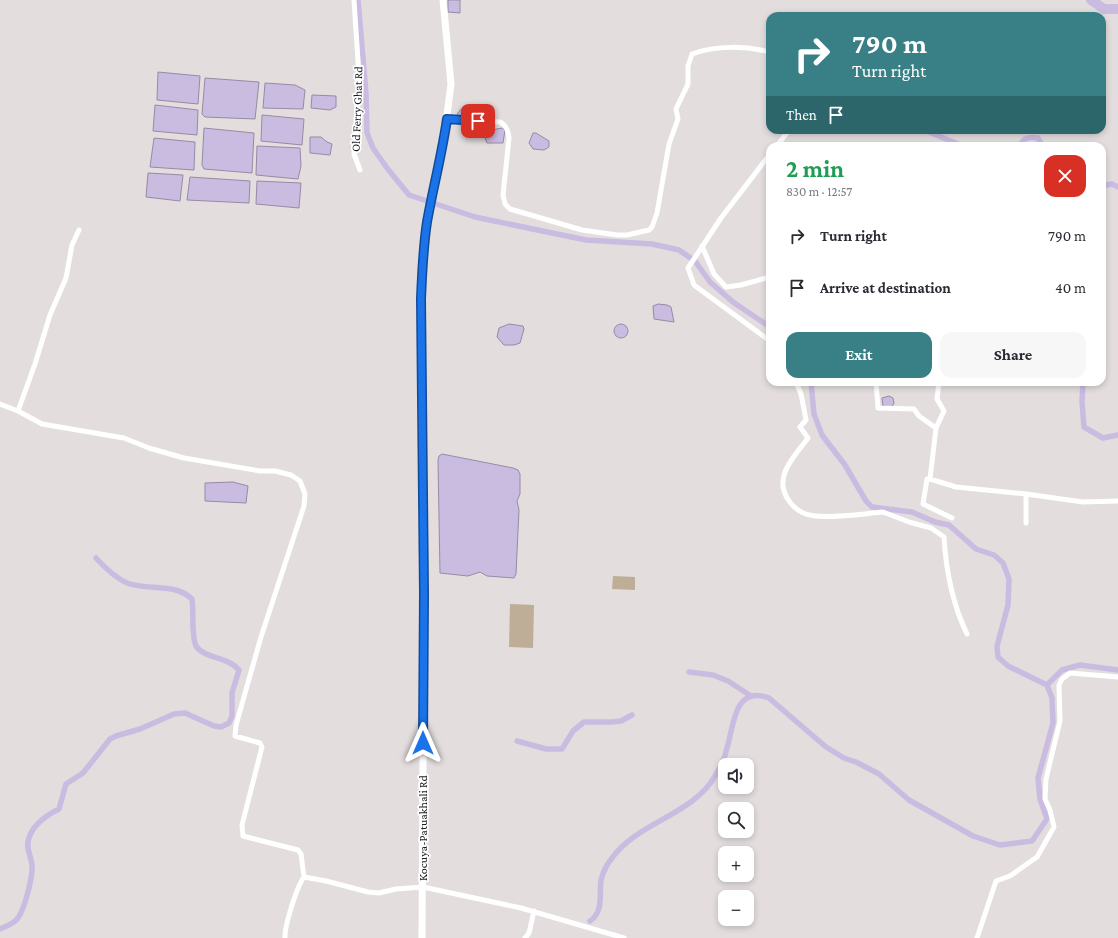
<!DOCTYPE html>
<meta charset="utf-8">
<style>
body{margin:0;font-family:"Crimson Pro",serif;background:#f7f7f7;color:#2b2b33;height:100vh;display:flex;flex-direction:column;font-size:15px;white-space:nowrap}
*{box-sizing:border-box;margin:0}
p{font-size:13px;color:#7c7c81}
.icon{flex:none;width:22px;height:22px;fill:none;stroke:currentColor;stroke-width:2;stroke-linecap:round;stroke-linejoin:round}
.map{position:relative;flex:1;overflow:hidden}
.details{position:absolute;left:766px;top:142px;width:340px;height:244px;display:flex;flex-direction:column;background:#fff;border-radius:12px;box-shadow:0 2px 6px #0003}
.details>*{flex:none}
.guide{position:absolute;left:766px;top:12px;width:340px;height:122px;border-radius:12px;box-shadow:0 2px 6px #0003;background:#388086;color:#fff;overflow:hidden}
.fabs{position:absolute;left:718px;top:758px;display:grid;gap:8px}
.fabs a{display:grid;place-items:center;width:36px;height:36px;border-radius:8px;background:#fff;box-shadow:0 2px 6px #0003;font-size:20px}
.pin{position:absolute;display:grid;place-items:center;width:34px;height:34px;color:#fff;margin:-17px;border-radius:8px;box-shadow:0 2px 6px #0006}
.me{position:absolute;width:44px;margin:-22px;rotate:0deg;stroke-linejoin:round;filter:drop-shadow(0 0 3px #0008)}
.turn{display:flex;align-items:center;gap:14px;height:84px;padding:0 20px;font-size:18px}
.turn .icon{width:52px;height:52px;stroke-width:2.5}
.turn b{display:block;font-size:28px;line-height:34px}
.then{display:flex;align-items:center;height:38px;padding:0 20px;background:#0003;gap:8px;font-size:15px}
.round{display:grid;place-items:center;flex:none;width:42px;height:42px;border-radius:12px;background:#f7f7f7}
.overview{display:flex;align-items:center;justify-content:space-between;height:68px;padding:0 20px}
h1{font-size:24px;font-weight:700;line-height:30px;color:#1e9e55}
.action{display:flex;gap:8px;margin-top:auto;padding:8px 20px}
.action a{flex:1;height:46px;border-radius:12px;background:#388086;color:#fff;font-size:16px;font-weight:700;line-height:46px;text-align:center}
.action a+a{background:#f7f7f7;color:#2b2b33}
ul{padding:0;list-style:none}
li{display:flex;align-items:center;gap:12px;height:52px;padding:0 20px}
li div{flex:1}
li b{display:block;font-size:15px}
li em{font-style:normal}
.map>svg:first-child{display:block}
.green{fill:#bead97}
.water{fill:#cabce1;stroke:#968ba5}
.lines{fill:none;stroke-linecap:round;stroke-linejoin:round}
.canal{stroke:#cabce1;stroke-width:5.5}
.river{stroke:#cabce1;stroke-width:10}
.minor{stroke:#fff;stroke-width:5}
.major{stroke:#fff;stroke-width:7}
.route-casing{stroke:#114b97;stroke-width:10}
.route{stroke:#1a73e8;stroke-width:7}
.labels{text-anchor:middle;stroke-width:3.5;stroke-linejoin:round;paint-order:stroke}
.street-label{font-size:12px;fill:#1c1a1a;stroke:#fff}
</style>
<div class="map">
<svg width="1118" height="938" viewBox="0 0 1118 938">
<rect width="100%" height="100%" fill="#e3ddde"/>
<!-- green -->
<path class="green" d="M613 576 635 577V590L612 589Z
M510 604 534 605 533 648 509 647Z"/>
<!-- water -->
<path class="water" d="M448 0H460V13L448 12Z
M158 72 200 76 198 104 157 100Z
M205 78 259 82 255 119 205 117 202 114Z
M265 83 295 85 305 90 303 109 263 108Z
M312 95 336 96V107L330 110 311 108Z
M155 105 198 110 197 135 153 131Z
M464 106 472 107 473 110 471 118 459 117 457 114Z
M262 115 304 119 302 145 261 141Z
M204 128 254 133 252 173 204 169 202 165Z
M502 128 505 130 503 143H487L485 138 487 131Z
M533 133H536L549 141V147L544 150 533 149 529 143Z
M310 137H321L327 142 332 144 330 155 310 153Z
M154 138 195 142 194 170 150 167Z
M257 146 300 148 301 166 298 179 256 175Z
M148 173 183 175 180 201 146 197Z
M190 177 250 181 249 203 187 200Z
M257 181 301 183 299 208 256 204Z
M658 304 667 305 671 307 674 322 654 319 653 306Z
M509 324 523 326 524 329 520 343 514 345H504L497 337 499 328Z
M614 331a7 7 0 1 1 14 0a7 7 0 1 1-14 0Z
M889 396 893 398 894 403 891 408 883 406 882 398Z
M442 454 513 468 518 470 520 474V494L517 501 519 510 516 574 514 578 487 576 480 572 468 576 440 573 438 460 439 456Z
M233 482 248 486 246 503 205 501V483Z"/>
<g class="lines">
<!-- canal -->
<path class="canal" d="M358 0 366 93 367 133 373 148 387 168 409 195 475 217 586 240 652 244 679 250 695 261 710 282 733 302 770 327
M924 130 963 146
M1020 146C1023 137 1030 137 1038 138L1043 146
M1102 186 1112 184 1118 187
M1083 382 1082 402 1084 427 1103 438 1118 435
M689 672 713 675 728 681 751 696
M1047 685 1062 670 1080 665 1118 670
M517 741 546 749H562L573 731 584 722H612L621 721 632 715
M590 921C604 912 599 894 601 880 603 872 607 864 612 858 638 822 693 815 715 776 720 768 725 758 727 748 734 725 734 685 769 698L826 747 844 758 856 762 879 774 909 800 973 836 1000 845 1032 841 1047 819 1040 799 1038 778 1053 723 1052 698 1047 685 1008 666 998 657 997 646 1008 605 1009 579 1003 563 994 555 976 549 949 525 935 522 912 512 872 507 866 501 845 465 822 435 814 414 811 382
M0 929C5 927 15 923 18 918 25 908 33 876 32 865 31 856 25 846 29 838 33 825 47 815 59 809L66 784 83 773 110 739 116 736 140 729 174 714 185 713 214 726 221 727 229 723 232 716V693L239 670C229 657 203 658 196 646 191 636 194 611 192 599 174 582 148 591 127 583 114 577 105 568 96 558"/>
<!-- river -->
<path class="river" d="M1091 0 1104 9H1118"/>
<!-- minor -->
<path class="minor" d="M354 0 359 76 354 154 360 170
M447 119 500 122C507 126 508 131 509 138L503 195 505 204 510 209 582 230 617 235H627L649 230 652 227 657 213 669 144 678 119 676 109 688 84V66L692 54C716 45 746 46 770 52
M777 146 789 130
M770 154 721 218 688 268 694 285 770 341
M702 246 714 274 726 287 741 285 770 277
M796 382 801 394 806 420 800 427 808 438C800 449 790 459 785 472 777 493 794 514 815 516 837 518 861 514 883 512L909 522 931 528 944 537C946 572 952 603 967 634
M876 382 878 408 914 409 919 416 936 428
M939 382 937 399 944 411 936 428 930 479H927L923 504 952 518
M0 404 18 411 35 364 50 315 66 278 72 245 79 230
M18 411 42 424 124 438 149 448 184 458 260 471H275L291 475 300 481 305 494 304 506 261 637 236 725 235 736 260 743 262 747 242 825 243 836 298 850 301 854 304 877 326 881 368 892 379 893 396 889 423 887 521 908 624 938
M930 479 956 487 1026 494V523
M1026 494 1083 502 1118 501
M285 938C284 927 297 886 304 877
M525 938 529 933 534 911
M977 938 996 881 1010 876 1037 857 1054 827 1050 810 1045 799 1046 779 1060 721 1059 685 1062 679 1070 673 1118 677"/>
<!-- major -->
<path class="major" d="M422 938 424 593 421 299 423 257 427 222 442 154 451 84 443 0"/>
</g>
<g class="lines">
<defs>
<path id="route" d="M423 743 424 593 421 299C422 274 423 248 427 222 433 188 442 154 447 119L478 121"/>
</defs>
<!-- route casing -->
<use href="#route" class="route-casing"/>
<!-- route -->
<use href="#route" class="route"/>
</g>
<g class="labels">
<!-- street labels -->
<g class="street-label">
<text transform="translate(357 109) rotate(-88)" y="4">Old Ferry Ghat Rd</text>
<text transform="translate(423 828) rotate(-90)" y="4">Kocuya-Patuakhali Rd</text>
</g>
</g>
</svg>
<div class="fabs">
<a><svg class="icon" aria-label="sound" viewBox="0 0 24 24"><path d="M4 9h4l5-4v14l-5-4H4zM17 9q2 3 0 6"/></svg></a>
<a><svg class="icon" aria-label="search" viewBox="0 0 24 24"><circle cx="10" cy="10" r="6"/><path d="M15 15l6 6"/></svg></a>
<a>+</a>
<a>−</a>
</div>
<div class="pin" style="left:478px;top:121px;background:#d93025"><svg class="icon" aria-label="arrive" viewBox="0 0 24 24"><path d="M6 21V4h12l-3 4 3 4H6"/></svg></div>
<svg class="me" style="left:423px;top:743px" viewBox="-20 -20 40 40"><path d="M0-17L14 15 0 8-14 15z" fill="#1a73e8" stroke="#fff" stroke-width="4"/></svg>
<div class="guide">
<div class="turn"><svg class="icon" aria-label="right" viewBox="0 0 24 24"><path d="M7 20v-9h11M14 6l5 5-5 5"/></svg><div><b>790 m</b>Turn right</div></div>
<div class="then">Then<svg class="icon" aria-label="arrive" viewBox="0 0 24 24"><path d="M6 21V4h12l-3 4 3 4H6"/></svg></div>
</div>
<section class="details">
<div class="overview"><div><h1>2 min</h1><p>830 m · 12:57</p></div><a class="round" style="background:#d93025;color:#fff"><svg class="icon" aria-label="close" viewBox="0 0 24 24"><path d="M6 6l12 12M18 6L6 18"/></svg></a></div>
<ul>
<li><svg class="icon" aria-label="right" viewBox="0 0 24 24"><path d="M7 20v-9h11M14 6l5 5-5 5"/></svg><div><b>Turn right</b></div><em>790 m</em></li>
<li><svg class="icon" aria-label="arrive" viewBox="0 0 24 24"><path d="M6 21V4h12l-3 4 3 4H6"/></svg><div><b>Arrive at destination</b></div><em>40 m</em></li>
</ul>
<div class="action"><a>Exit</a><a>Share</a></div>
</section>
</div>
